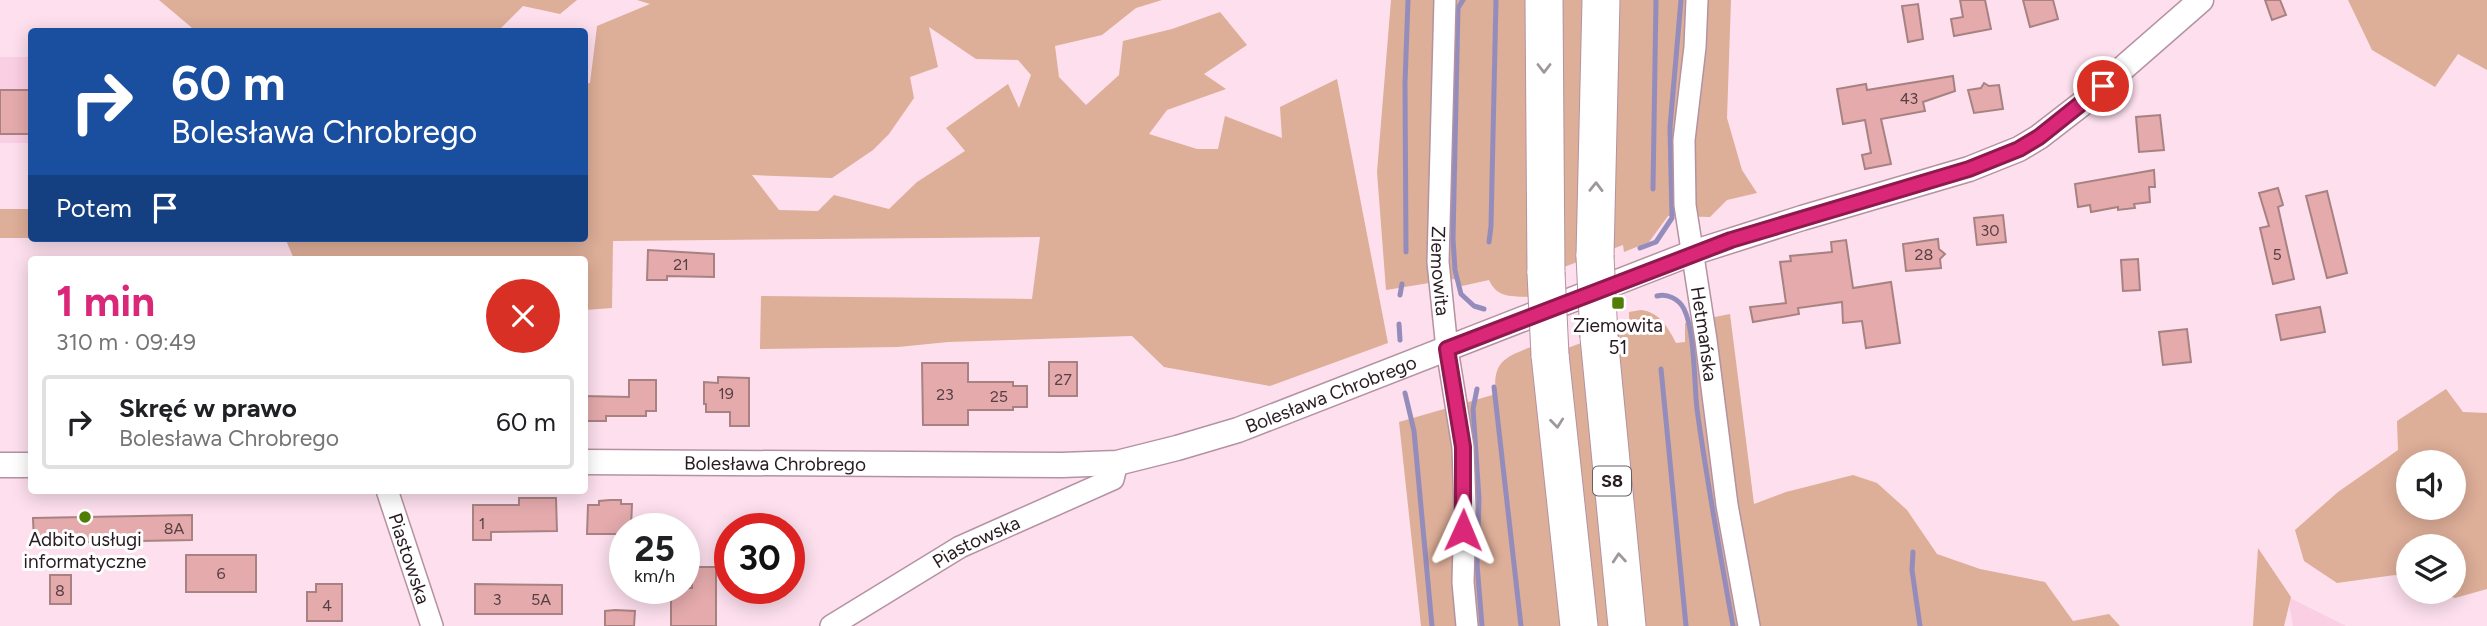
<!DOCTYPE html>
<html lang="pl">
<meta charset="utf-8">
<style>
body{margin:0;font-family:Figtree,sans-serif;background:#f6f6f6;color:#202124;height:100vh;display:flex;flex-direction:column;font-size:26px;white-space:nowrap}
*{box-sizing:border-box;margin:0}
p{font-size:23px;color:#757577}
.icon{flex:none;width:38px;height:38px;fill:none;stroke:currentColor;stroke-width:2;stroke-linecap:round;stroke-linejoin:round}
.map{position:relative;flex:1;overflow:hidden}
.sheet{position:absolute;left:28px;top:256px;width:560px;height:238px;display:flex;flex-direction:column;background:#fff;border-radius:7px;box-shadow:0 4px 18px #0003}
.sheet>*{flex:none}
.guide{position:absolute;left:28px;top:28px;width:560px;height:214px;border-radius:7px;box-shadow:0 4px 18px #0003;background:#1a4fa0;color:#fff;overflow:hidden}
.buttons{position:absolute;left:2396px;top:450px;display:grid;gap:14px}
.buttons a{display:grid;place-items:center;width:70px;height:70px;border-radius:50%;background:#fff;box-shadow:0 4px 18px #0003;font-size:35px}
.speed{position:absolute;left:609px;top:513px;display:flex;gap:14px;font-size:35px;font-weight:700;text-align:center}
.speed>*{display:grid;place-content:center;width:91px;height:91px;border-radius:50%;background:#fff;box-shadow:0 4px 18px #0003;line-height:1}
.speed small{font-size:18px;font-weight:400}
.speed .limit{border:10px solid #d22;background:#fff;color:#111}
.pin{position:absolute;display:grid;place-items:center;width:60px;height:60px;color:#fff;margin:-30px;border:4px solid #fff;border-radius:50%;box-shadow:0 2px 7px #0007}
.me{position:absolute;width:77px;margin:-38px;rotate:1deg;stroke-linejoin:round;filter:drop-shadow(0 0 5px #0008)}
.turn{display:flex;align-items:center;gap:24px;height:147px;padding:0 28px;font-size:32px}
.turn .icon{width:91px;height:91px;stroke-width:2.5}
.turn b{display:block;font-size:49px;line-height:60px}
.then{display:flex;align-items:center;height:66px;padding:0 28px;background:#0003;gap:14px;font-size:26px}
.round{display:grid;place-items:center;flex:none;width:74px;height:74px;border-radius:37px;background:#f6f6f6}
.headline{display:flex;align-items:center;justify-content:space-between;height:119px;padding:0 28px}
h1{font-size:42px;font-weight:700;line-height:52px;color:#db2777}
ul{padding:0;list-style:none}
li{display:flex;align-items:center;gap:21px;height:94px;margin:0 14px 10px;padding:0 14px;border:4px solid #e0e0e0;border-radius:7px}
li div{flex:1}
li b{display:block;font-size:26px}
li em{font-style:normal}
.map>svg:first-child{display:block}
.built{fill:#facee3}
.green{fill:#ddae98;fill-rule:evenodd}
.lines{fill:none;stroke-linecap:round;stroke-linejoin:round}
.stream{stroke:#948dbc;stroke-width:5}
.building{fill:#e4aaac;stroke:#a88283;stroke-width:2}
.minor-casing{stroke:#b492a2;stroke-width:24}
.tertiary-casing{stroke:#b492a2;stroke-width:27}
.motorway-casing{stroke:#b492a2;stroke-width:39}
.minor{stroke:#fff;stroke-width:21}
.tertiary{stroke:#fff;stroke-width:24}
.motorway{stroke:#fff;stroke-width:37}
.motorway-bridge-casing{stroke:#b492a2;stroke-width:39;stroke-linecap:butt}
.motorway-bridge{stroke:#fff;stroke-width:37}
.oneway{stroke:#9e989b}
.route-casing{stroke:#8e194d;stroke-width:18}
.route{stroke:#db2777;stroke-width:12}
.poi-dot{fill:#4f7d06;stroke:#fff;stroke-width:2.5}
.labels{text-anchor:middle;stroke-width:6;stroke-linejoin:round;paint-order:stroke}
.number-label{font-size:16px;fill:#573f44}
.shield{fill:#fff;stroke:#685f64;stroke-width:2}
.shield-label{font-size:18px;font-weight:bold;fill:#281b21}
.street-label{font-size:19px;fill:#281b21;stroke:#fff}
.poi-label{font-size:19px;fill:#281b21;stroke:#fff}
</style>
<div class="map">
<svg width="2487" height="626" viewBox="0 0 2487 626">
<rect width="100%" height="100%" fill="#fddfed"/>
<!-- built -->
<path class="built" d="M0 57H31V143H0Z
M2288 597 2346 626H2293Z"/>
<!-- green -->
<path class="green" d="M159 0H577L560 14 523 6 497 32 194 31 191 27Z
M637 0H1162L1136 8 1102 35 1055 46 1059 77 1086 105 1119 75 1123 41 1172 29 1220 12 1247 45 1204 74 1226 89 1167 110 1149 134 1197 149H1218L1225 116 1282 138 1280 107 1337 79 1388 343 1270 386 1164 367 1132 336 948 342 898 347 760 349 761 296 1032 299 1040 237 613 241 612 308 585 310 584 259H294L285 238H113H584L585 84 590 83 597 26 650 4ZM929 27 976 59 1018 60 1031 75 1019 108 1008 84 946 128 965 151 917 182 889 209 834 195 818 211 779 210 752 175 832 178 873 150 889 134 914 98 910 77 938 67Z
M1391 0H1731L1727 118 1742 170 1757 193 1727 200 1710 217 1668 216 1649 242 1624 252 1623 245 1529 280V297C1511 296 1497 298 1489 280L1462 286 1454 279 1386 290 1377 172Z
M2348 0H2487V70L2458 54 2435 87 2372 50Z
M31 209V238H0V209Z
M1641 310C1659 312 1668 327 1676 343L1685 342V323L1730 314 1754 504 1786 492 1853 475 1877 483 1907 510 1937 554 1980 569 2045 582 2073 621 2109 614 2120 626H1421L1399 422 1496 394C1492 363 1504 357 1531 347L1533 361 1629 325V312Z
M2446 389 2463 412 2487 413V589L2455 598 2438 592H2454V546H2408V580L2395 575 2337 583 2304 561 2295 530 2338 492 2398 450 2397 421ZM2408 462H2454V508H2408Z
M2258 548 2291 597 2284 626H2253Z"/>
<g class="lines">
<!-- stream -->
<path class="stream" d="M1463 0 1458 8 1453 239 1455 270 1461 294 1474 306 1484 309
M1653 189 1656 0
M1489 242 1491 226 1496 0
M1640 248 1656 242 1672 218 1670 127 1681 0
M1406 252 1405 83 1408 0
M1400 295 1402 284
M1657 296C1667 293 1679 299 1684 309 1695 331 1694 383 1697 409 1707 482 1720 554 1733 626
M1399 324 1400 340
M1661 369 1686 626
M1494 387 1521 626
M1477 389 1473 409 1479 499 1477 564 1482 626
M1405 393 1414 431 1432 626
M1913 552 1912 570 1920 626"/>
</g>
<!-- building -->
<path class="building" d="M1960 0H1985L1991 29 1954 36 1951 19 1963 17Z
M2023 0H2053L2058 19 2030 27Z
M2265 0H2280L2286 15 2272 20Z
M1918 4 1923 39 1908 42 1902 6Z
M1953 76 1955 91 1923 102 1925 111 1881 119 1891 164 1865 169 1862 155 1871 153 1865 120 1843 124 1837 89 1866 84 1867 90Z
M1984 83 1989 86 1999 85 2003 109 1974 113 1968 90 1981 88Z
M0 90H32V134H0Z
M2160 115 2164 150 2139 152 2136 117Z
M2154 170 2155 187H2149L2150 202 2134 204 2135 208 2118 210V207L2091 212 2090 205 2078 207 2075 184Z
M2278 188 2283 205 2278 207 2294 279 2273 284 2260 228 2269 226 2259 193Z
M2327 191 2347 273 2327 278 2306 196Z
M2003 215 2006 242 1977 245 1974 218Z
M1938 239 1939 249 1945 254 1940 259 1941 268 1906 271 1903 244Z
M1846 240 1853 288 1891 282 1900 343 1866 348 1862 321 1843 323 1842 302 1798 308 1799 314 1753 322 1750 307 1786 303 1780 262 1791 261 1790 256 1832 252 1831 242Z
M648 250 714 254V277L667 276V280H647Z
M2138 259 2140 290 2123 291 2121 260Z
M2320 307 2325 332 2281 340 2276 315Z
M2187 329 2191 362 2163 365 2159 332Z
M1049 362H1077V396H1049Z
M922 363H968V382H1013V386H1027V407H1013V410H968V425H923Z
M718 377 749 378V426H730V412H706V404H704V382L718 383Z
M629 380H656V411H646V416H606V421H584V396L629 397Z
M519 498H556L557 531 491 532V540H473V505H519Z
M610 500H621V504H632L631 528H625V534H587L588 505H599V501Z
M192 515V540L34 543 33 518Z
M186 555H256V592H186Z
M692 567H716V626H671V588H692Z
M50 575H71V604H50Z
M316 584H342V621H307V592H316Z
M475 584 562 585V614H475Z
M615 610 635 611 634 626H605V611Z"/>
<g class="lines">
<defs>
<g id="minor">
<path id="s1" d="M1445 0 1438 262 1447 349 1463 447 1465 508 1463 582 1467 626"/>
<path id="s2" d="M1697 0 1695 47 1684 140 1685 205 1706 340 1727 505 1749 626"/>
<path id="s3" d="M387 490 432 626"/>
<path id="s4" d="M831 626 960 547 1113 479 1117 463"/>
</g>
<g id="tertiary">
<path id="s5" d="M584 462 1062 465 1117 463 1177 448 1238 430 1692 253 1802 218 1969 169 2019 149 2039 137 2083 103 2201 0"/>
<path d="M0 465H32"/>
</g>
<path id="motorway" d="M1544 0 1546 273
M1595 256 1601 0
M1599 337 1627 626
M1550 355 1579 626"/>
</defs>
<!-- minor casing -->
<use href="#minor" class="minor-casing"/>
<!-- tertiary casing -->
<use href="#tertiary" class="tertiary-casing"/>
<!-- motorway casing -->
<use href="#motorway" class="motorway-casing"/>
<!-- minor -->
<use href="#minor" class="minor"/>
<!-- tertiary -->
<use href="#tertiary" class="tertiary"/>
<!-- motorway -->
<use href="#motorway" class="motorway"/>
<defs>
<path id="motorway-bridge" d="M1595 256 1599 337
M1546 273 1550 355"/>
</defs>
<!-- motorway-bridge casing -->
<use href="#motorway-bridge" class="motorway-bridge-casing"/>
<!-- motorway-bridge -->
<use href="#motorway-bridge" class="motorway-bridge"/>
</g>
<!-- one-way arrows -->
<defs><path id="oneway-chevron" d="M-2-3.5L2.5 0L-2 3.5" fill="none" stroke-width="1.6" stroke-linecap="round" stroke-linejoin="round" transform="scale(1.75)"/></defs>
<g class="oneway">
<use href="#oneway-chevron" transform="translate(1544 68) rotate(90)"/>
<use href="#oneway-chevron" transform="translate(1596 187) rotate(-89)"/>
<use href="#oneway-chevron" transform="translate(1557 423) rotate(84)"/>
<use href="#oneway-chevron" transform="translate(1619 558) rotate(-95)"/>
</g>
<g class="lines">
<defs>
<path id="route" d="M1463 530V447L1447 349 1731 240 1969 169 2019 149 2039 137 2103 86"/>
</defs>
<!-- route casing -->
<use href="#route" class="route-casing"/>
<!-- route -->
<use href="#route" class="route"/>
</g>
<!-- markers -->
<g class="poi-dot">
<rect x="1611" y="296" width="14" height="14" rx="3.5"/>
<circle cx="85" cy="517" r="7"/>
</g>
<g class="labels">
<!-- number labels -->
<g class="number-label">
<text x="1909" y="104">43</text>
<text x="1990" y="236">30</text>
<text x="1924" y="260">28</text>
<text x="2277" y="260">5</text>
<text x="681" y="270">21</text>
<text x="1063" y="385">27</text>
<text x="726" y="399">19</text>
<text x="945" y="400">23</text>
<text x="999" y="402">25</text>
<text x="482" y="529">1</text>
<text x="174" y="534">8A</text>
<text x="221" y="579">6</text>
<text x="60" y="596">8</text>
<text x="497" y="605">3</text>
<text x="541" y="605">5A</text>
<text x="327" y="611">4</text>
</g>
<!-- shield labels -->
<rect class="shield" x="1593" y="466.5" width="38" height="29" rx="5"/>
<g class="shield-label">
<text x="1612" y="487">S8</text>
</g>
<!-- street labels -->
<g class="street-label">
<text dy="7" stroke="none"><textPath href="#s1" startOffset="271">Ziemowita</textPath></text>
<text dy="7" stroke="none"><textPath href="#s2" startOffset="336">Hetmańska</textPath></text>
<text dy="7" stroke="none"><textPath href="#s5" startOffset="758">Bolesława Chrobrego</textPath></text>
<text dy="7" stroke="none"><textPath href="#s5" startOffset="191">Bolesława Chrobrego</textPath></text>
<text dy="7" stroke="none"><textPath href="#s4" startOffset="168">Piastowska</textPath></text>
<text dy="7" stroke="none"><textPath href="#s3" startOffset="72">Piastowska</textPath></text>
</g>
<!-- poi labels -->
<g class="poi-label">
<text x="1618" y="332">Ziemowita<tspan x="1618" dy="22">51</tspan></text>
<text x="85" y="546">Adbito usługi<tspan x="85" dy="22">informatyczne</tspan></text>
</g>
</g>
</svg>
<div class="buttons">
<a><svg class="icon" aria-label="sound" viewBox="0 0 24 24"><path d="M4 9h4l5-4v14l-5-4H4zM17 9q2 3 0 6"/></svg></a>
<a><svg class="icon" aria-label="layers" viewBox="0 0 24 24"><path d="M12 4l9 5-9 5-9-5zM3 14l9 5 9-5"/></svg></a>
</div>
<div class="speed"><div>25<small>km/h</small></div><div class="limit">30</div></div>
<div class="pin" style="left:2103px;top:86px;background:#d93025"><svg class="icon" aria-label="arrive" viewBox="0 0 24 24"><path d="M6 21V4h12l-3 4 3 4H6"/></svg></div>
<svg class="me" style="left:1463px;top:530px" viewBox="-20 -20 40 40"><path d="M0-17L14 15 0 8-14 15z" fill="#db2777" stroke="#fff" stroke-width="4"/></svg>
<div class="guide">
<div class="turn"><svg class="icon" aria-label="right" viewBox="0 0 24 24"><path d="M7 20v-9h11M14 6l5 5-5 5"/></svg><div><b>60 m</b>Bolesława Chrobrego</div></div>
<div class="then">Potem<svg class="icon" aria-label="arrive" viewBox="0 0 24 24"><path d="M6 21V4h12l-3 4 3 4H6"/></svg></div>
</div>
<section class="sheet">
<div class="headline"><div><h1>1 min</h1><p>310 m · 09:49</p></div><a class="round" style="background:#d93025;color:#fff"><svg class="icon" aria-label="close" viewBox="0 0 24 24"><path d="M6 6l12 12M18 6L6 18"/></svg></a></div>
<ul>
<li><svg class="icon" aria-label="right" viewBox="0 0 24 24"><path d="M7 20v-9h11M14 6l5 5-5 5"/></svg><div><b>Skręć w prawo</b><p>Bolesława Chrobrego</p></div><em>60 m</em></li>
</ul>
</section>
</div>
